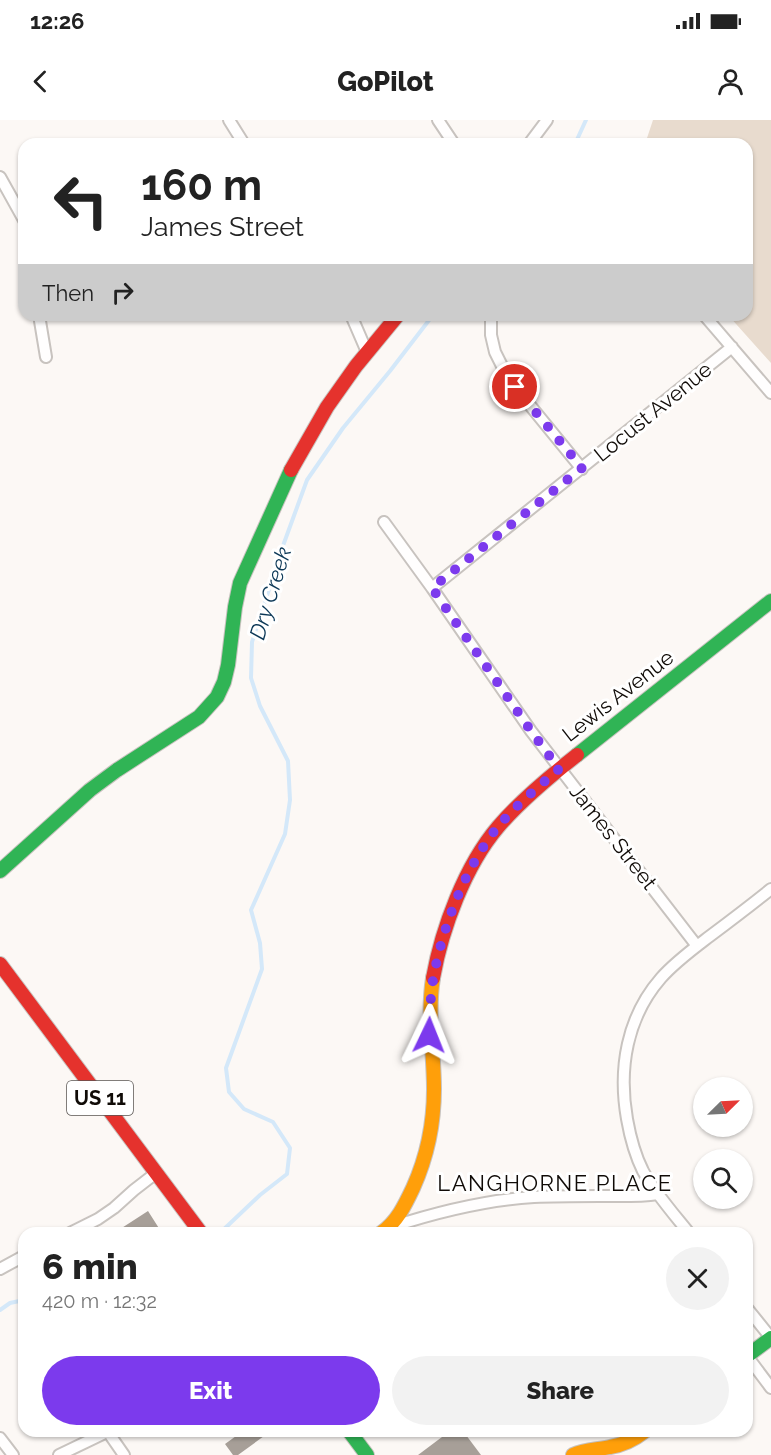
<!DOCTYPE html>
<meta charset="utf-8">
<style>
body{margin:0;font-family:Raleway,sans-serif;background:#f2f2f2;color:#222;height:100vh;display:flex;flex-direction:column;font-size:22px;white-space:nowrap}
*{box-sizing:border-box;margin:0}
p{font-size:20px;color:#767676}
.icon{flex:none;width:33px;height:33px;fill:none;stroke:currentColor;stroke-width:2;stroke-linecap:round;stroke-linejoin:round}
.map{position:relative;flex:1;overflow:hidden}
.side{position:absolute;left:18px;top:1107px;width:735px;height:210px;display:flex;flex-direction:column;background:#fff;border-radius:18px;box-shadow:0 2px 4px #0004}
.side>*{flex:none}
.guide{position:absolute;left:18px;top:18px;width:735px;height:183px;border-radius:18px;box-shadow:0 2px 4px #0004;background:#fff;color:#222;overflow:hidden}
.needle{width:39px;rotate:66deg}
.controls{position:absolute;left:693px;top:957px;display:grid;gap:12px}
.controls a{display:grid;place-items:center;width:60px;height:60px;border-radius:50%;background:#fff;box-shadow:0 2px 4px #0004;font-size:30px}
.pin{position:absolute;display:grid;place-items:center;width:51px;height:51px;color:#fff;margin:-26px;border:3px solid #fff;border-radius:50%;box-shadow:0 2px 6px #0007}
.me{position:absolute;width:66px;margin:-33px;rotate:2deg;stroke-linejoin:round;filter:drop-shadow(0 0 4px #0008)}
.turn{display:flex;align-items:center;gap:21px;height:126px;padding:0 24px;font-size:27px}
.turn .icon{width:78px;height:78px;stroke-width:2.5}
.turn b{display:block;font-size:42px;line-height:51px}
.then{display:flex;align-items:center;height:57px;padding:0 24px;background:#0003;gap:12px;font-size:22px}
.round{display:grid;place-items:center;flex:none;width:63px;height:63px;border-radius:32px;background:#f2f2f2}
.head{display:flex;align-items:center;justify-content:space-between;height:102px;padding:0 24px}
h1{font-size:36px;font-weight:800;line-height:45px}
.primary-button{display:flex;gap:12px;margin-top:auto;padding:12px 24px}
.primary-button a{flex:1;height:69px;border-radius:36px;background:#7c3aed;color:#fff;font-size:24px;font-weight:800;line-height:69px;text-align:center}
.primary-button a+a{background:#f2f2f2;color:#222}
.status{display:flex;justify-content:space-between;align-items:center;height:42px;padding:0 30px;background:#fff;direction:ltr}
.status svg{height:16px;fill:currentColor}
header{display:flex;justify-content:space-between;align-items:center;height:78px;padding:0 24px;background:#fff;font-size:27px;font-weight:800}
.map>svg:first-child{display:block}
.green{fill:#e8dbce}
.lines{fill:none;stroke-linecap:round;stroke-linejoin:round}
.stream{stroke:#d4e8f9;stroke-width:4}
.building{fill:#a79f98}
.street-casing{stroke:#c8c3bf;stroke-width:14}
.fast-casing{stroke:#c8c3bf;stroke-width:16}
.slow-casing{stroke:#c8c3bf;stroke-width:16}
.jam-casing{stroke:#c8c3bf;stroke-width:16}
.street{stroke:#fffefe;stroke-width:10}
.fast{stroke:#30b455;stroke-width:14}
.slow{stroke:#ff9f0a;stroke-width:14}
.jam{stroke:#e5322d;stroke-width:14}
.route{stroke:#7c3aed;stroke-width:10;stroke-dasharray:0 18}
.labels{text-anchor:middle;stroke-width:6;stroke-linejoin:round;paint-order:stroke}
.shield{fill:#fff;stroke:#585451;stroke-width:1.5}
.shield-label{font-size:20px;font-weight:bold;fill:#100b07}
.street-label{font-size:21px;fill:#100b07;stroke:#fff}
.water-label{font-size:22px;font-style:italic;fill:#0b3756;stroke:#fff}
.neighbourhood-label{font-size:22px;letter-spacing:1.5px;fill:#100b07;stroke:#fff}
</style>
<div class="status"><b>12:26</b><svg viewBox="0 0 49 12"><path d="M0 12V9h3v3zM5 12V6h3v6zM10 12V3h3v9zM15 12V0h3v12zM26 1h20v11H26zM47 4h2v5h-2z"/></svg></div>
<header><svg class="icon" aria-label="back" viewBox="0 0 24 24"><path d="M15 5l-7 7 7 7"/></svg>GoPilot<svg class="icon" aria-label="person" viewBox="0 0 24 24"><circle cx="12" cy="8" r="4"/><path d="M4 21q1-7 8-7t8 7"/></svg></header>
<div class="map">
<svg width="771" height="1335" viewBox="0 0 771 1335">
<rect width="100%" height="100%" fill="#fcf8f5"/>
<!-- green -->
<path class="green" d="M653 0H771V243L728 195H747V24H645Z"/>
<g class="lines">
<!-- stream -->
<path class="stream" d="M575 24 586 0
M222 1111 260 1075 287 1054 290 1028 273 1002 244 989 229 972 226 948 262 849 260 823 251 790 285 714 290 680 288 641 260 586 251 558 252 522 284 423 307 360 343 308 390 251 433 195
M0 1190 10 1183 24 1180"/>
</g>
<!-- building -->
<path class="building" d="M148 1091 162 1113H114Z
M243 1311H271L238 1335H233L225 1324Z
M450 1311H463L481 1335H418Z"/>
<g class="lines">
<defs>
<path id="street" d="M229 0 244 24
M438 0 454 24
M529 24 547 0
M0 57 24 100
M39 195 46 237
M351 195 367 232
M491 195V215L495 232 503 248 515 267 582 349
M704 195 771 273
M384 402 432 468 531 611 697 826
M432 468 732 227
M391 1107C437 1092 485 1080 534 1077 556 1076 577 1076 599 1076 619 1076 638 1077 658 1074
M70 1113 98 1099 114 1088 134 1070 156 1053
M689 1113C673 1093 655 1073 643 1051 635 1035 630 1016 627 999 618 948 627 897 661 858 675 842 693 829 710 816 730 801 751 785 771 769
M0 1149 24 1136
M747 1188 771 1218
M747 1236 771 1268
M108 1312 124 1335
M0 1318 13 1335
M59 1335 109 1311"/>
<path id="fast" d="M577 635 771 481
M0 751 90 670 117 650 199 597 217 577 224 562 228 545 235 487 240 463 291 350
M747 1236 771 1218
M349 1311 367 1335"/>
<path id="slow" d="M381 1113C397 1102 405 1085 413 1068 427 1037 434 1003 434 969 434 932 427 896 433 858
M573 1335C585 1329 597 1330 610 1327 623 1325 635 1319 645 1311"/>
<path id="jam" d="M291 350 327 287 356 246 398 195
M0 844 201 1113
M433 858C442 808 465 746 498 707 521 680 549 657 577 635"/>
</defs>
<!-- street casing -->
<use href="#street" class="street-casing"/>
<!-- fast casing -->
<use href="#fast" class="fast-casing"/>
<!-- slow casing -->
<use href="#slow" class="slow-casing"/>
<!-- jam casing -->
<use href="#jam" class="jam-casing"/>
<!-- street -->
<use href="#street" class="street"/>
<!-- fast -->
<use href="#fast" class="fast"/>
<!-- slow -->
<use href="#slow" class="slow"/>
<!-- jam -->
<use href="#jam" class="jam"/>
</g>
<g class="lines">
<!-- route -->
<path class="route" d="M429 915C430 897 430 879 433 860 442 809 464 750 496 709 514 687 538 667 559 649L531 611 432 468 582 348 515 267"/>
</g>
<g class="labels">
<!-- shield labels -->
<rect class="shield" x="67" y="961" width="66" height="34" rx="4.5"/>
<g class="shield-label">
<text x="100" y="985">US 11</text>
</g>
<!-- street labels -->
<g class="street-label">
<text transform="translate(653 292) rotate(-39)" y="7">Locust Avenue</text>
<text transform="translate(618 576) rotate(-38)" y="7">Lewis Avenue</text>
<text transform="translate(613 717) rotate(52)" y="7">James Street</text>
</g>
<!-- water labels -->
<g class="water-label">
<text transform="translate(270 473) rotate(-73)" y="8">Dry Creek</text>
</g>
<!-- neighbourhood labels -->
<g class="neighbourhood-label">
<text x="555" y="1071">LANGHORNE PLACE</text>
</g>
</g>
</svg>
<div class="controls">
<a><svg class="needle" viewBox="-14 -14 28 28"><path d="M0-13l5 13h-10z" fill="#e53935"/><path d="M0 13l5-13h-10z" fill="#767676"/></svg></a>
<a><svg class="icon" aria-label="search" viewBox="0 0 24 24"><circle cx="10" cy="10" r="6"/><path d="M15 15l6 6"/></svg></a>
</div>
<div class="pin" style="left:515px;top:267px;background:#d93025"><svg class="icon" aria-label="arrive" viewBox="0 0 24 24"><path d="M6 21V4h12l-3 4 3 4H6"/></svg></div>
<svg class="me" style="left:429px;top:915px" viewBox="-20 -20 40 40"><path d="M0-17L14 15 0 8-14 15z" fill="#7c3aed" stroke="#fff" stroke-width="4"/></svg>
<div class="guide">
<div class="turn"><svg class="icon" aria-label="left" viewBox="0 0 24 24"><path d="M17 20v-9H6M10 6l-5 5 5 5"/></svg><div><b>160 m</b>James Street</div></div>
<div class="then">Then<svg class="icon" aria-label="right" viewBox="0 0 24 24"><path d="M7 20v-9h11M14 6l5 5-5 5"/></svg></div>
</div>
<section class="side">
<div class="head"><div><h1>6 min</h1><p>420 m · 12:32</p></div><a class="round"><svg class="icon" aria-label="close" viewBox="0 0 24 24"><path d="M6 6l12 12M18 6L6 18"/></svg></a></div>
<div class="primary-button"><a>Exit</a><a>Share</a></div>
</section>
</div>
